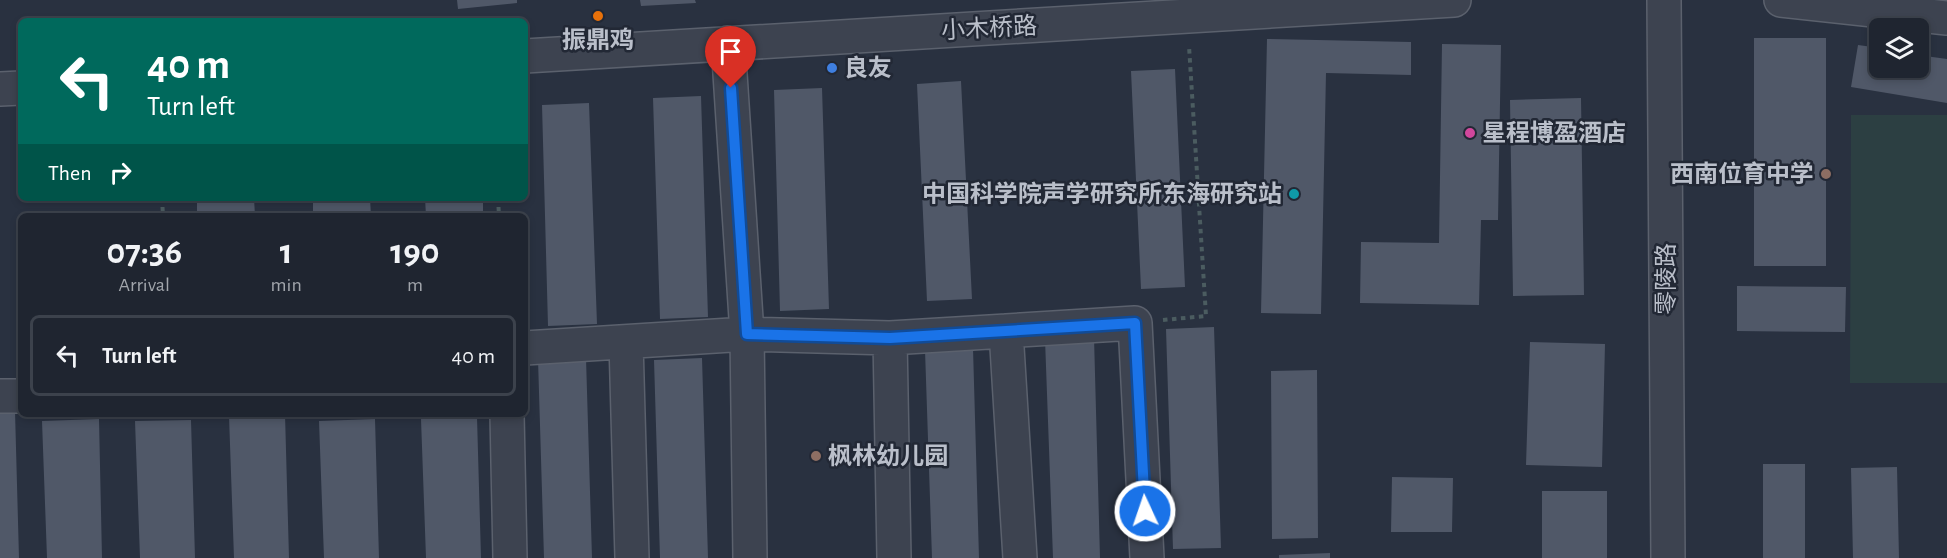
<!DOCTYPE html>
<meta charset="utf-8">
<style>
body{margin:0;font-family:"Alegreya Sans","Noto Sans SC",sans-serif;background:#272d38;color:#f1f3f6;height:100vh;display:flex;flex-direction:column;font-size:22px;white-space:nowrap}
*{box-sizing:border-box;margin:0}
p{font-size:20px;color:#a1a5ab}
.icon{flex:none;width:33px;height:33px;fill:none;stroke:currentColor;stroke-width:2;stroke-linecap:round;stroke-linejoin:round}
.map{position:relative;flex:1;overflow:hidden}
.drawer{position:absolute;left:18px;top:213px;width:510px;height:204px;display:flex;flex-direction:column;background:#1f2530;border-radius:9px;box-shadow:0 3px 9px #0003,0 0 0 2px #3c424c}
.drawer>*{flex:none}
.banner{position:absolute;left:18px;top:18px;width:510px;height:183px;border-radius:9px;box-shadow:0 3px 9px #0003,0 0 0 2px #3c424c;background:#00695c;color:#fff;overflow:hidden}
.fabs{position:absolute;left:1869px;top:18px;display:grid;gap:12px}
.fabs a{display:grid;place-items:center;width:60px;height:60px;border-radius:9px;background:#1f2530;box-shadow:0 3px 9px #0003,0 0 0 2px #3c424c;font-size:30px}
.pin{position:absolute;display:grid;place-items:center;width:51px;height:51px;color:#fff;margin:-62px -26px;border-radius:50% 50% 50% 0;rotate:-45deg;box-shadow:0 0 6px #0007}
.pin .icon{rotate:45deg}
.me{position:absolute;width:66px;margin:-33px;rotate:357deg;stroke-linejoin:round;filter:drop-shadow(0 0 4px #0008)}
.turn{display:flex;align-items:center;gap:21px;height:126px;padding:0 30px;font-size:27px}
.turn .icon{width:78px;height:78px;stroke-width:2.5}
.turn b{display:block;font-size:42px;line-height:51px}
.then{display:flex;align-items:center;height:57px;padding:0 30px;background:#0003;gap:12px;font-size:22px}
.eta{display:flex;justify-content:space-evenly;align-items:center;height:102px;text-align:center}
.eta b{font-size:36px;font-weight:700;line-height:42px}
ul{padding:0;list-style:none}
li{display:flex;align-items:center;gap:18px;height:81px;margin:0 12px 9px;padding:0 18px;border:3px solid #3c424c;border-radius:9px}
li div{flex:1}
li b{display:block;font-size:22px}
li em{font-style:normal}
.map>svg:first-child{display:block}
.green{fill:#2c3f42}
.building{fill:#505868}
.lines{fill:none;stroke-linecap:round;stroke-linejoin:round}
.minor-casing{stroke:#5b616d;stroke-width:36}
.path{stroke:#4b5c60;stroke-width:4;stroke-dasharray:4.5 4.5;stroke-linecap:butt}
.minor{stroke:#3d4350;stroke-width:33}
.route-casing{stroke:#114b97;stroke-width:15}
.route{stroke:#1a73e8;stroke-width:10}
.food-dot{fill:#e8710a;stroke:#222835;stroke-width:2}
.shop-dot{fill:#3f7fe0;stroke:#222835;stroke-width:2}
.hotel-dot{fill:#d1479c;stroke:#222835;stroke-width:2}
.education-dot{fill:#8d6e63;stroke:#222835;stroke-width:2}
.culture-dot{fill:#0f9aa8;stroke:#222835;stroke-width:2}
.labels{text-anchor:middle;stroke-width:5;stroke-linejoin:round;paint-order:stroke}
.street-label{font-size:24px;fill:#babfca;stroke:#222835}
.poi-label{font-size:24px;font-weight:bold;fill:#babfca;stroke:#222835;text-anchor:start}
</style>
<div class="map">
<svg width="1947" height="558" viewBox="0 0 1947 558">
<rect width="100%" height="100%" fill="#293140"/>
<!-- green -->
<path class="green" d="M1851 115H1947V383H1850Z"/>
<!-- building -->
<path class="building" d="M457 0H517V3L458 9Z
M640 0H695L696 3 641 6Z
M1754 38H1826V266H1754Z
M1267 39 1411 42V75L1326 73 1321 314 1261 313Z
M1442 44 1501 45 1498 220H1481L1479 305 1360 303 1361 242 1439 243Z
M1858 45 1880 48V68H1918V55L1947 59V103L1851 87Z
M1175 69 1185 287 1141 289 1131 71Z
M961 81 972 299 927 301 917 84Z
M822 88 829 309 780 311 774 90Z
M701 96 708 317 660 319 653 98Z
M1581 98 1584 295 1513 296 1510 100Z
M589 103 597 324 548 326 542 105Z
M197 198H254L255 216H197Z
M313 198H370L371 216H313Z
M425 198H483V216H426Z
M1737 286 1846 287 1845 332 1737 331Z
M1214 327 1221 548 1173 549 1166 329Z
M1094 337 1100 558H1053L1045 339Z
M1530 342 1605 344 1602 467 1526 465Z
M973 348 979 558H932L925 350Z
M586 358 592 558H544L538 359Z
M702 358 708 558H660L654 360Z
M1317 370 1318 538 1272 539 1271 371Z
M0 411H15L19 558H0Z
M285 414 289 558H234L229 416Z
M477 417 481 558H426L421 419Z
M99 419 102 558H47L42 421Z
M375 419 379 558H324L319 421Z
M191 420 195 558H140L135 421Z
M1763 464H1805V558H1763Z
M1897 467 1899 558H1853L1851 468Z
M1392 477 1453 478 1452 532H1391Z
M1542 491H1607V558H1542Z
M1330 553V558H1279V555Z"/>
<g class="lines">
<defs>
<path id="minor" d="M1664 0 1668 558
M1781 0 1947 18
M525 56 1454 0
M0 89 21 88
M1006 331 1020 558
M890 338 1135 323 1147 558
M626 342 632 558
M525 348 747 334 728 43
M0 396H21
M507 414 510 558
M750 558 747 334 890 338 894 558"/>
</defs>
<!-- minor casing -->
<use href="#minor" class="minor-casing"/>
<!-- path -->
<path class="path" d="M162 198 163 216
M498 198 499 216
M1163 320 1206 316 1189 46"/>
<!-- minor -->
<use href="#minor" class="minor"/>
</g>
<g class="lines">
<defs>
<path id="route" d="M731 88 747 334 890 338 1135 323 1145 511"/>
</defs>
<!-- route casing -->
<use href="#route" class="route-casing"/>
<!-- route -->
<use href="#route" class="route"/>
</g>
<!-- markers -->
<circle class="food-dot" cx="598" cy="16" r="6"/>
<circle class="shop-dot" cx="832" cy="68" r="6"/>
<circle class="hotel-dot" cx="1470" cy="133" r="6"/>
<g class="education-dot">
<circle cx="1826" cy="174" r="6"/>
<circle cx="816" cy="456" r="6"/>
</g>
<circle class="culture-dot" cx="1294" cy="194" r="6"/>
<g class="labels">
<!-- street labels -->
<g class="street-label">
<text transform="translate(989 28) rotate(-3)" y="8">小木桥路</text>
<text transform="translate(1666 279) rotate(-90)" y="8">零陵路</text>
</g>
<!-- poi labels -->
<g class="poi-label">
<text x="598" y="48" text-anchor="middle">振鼎鸡</text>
<text x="844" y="76">良友</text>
<text x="1482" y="141">星程博盈酒店</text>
<text x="1814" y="182" text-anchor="end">西南位育中学</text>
<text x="1282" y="202" text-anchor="end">中国科学院声学研究所东海研究站</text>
<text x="828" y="464">枫林幼儿园</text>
</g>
</g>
</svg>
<div class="fabs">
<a><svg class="icon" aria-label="layers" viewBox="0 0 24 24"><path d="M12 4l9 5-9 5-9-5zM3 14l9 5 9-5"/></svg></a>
</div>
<div class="pin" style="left:731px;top:88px;background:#d93025"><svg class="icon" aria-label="arrive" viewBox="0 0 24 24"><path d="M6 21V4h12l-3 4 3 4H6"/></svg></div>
<svg class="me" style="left:1145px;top:511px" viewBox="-20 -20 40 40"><circle r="17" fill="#1a73e8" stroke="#fff" stroke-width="3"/><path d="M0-11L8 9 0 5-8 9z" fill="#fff"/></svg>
<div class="banner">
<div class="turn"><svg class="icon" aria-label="left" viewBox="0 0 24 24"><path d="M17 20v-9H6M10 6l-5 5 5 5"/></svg><div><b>40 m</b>Turn left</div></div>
<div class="then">Then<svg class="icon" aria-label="right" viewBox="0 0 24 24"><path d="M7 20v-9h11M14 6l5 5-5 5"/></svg></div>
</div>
<section class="drawer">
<div class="eta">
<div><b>07:36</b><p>Arrival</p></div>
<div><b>1</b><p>min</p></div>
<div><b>190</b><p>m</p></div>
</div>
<ul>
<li><svg class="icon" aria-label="left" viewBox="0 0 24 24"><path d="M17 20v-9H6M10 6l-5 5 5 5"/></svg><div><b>Turn left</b></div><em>40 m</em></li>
</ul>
</section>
</div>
